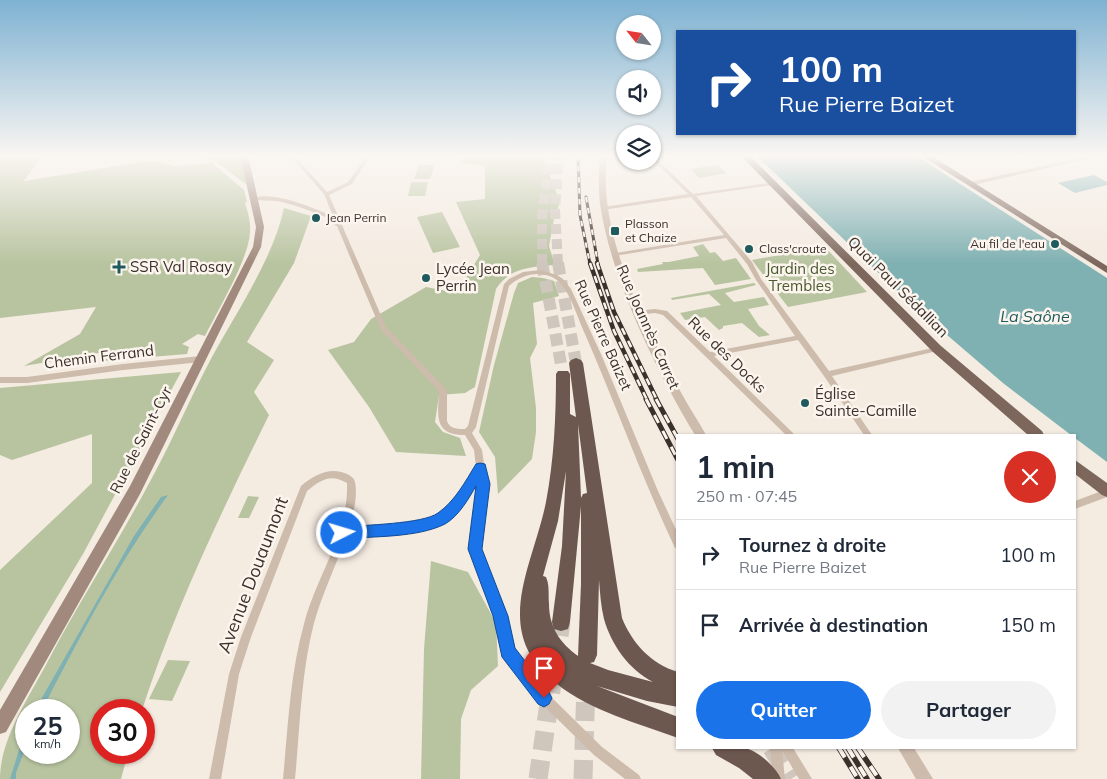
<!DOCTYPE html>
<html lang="fr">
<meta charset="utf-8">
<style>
body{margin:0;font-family:Mulish,sans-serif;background:#f2f2f3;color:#1f2937;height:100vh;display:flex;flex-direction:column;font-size:19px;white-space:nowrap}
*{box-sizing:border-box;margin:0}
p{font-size:16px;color:#747a83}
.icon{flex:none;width:28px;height:28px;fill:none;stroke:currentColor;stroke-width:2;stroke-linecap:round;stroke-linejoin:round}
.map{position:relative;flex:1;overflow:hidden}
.details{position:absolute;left:676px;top:434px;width:400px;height:315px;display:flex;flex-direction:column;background:#fff;border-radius:0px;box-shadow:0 1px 4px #0004}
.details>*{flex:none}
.hud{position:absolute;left:676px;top:30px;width:400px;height:105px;border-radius:0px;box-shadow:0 1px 4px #0004;background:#1a4fa0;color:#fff;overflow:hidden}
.needle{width:32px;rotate:300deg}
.fabs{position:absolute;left:616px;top:15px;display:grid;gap:10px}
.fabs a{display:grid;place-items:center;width:45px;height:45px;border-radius:50%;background:#fff;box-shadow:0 1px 4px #0004;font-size:25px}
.speed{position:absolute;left:15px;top:699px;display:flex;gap:10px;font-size:25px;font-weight:700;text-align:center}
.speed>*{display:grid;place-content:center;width:65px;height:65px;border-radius:50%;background:#fff;box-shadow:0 1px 4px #0004;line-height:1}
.speed small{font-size:12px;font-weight:400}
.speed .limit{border:8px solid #d22;background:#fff;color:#111}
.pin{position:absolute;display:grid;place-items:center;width:42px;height:42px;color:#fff;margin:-51px -21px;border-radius:50% 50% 50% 0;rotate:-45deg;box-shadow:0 0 5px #0007}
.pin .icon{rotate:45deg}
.me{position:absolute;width:55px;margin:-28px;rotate:85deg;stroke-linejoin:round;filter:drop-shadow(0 0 4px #0008)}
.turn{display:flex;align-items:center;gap:18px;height:105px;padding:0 20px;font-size:22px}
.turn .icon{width:65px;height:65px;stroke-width:2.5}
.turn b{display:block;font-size:35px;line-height:42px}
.round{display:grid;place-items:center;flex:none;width:52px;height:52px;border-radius:26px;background:#f2f2f3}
.overview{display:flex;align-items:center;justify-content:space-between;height:85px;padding:0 20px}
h1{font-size:30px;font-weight:700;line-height:38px}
.action{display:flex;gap:10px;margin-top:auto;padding:10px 20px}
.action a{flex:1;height:58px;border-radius:30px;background:#1a73e8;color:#fff;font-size:20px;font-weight:700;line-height:58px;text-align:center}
.action a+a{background:#f2f2f3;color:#1f2937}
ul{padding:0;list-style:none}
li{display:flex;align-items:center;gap:15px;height:70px;padding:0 20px;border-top:1px solid #e0e1e3}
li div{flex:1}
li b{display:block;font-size:19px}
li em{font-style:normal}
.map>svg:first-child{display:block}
.green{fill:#b8c4a0;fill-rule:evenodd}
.water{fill:#7fb0b2}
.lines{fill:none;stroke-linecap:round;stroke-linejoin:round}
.trunk-tunnel-far2{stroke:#cfc6bd;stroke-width:10;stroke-dasharray:10 5;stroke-linecap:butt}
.trunk-tunnel-far1{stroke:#cfc6bd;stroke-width:12;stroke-dasharray:12 6;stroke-linecap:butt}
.trunk-tunnel{stroke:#cfc6bd;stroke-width:19;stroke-dasharray:19 10;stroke-linecap:butt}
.minor{fill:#cdbbac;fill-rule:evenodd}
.tertiary{fill:#cdbbac;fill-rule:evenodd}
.secondary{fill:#a18a7d;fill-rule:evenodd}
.primary{fill:#7d675c;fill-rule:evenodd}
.trunk{fill:#6c584f;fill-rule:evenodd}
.rail-far3-casing{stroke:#3b302b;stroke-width:3}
.rail-far2-casing{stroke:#3b302b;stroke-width:4.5}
.rail-far1-casing{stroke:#3b302b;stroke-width:5}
.rail-casing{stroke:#3b302b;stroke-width:5.5}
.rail-far3{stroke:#fbf5ee;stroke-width:2;stroke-dasharray:5.5;stroke-linecap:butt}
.rail-far2{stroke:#fbf5ee;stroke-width:2.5;stroke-dasharray:7;stroke-linecap:butt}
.rail-far1{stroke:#fbf5ee;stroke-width:3;stroke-dasharray:9;stroke-linecap:butt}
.rail{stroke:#fbf5ee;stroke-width:4;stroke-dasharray:11;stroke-linecap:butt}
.route{fill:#1a73e8;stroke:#114b97}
.poi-dot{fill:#1f5a5e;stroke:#fbf5ee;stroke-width:2}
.labels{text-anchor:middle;stroke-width:5;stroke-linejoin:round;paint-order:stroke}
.far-poi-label{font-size:12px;fill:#3b302b;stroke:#fbf5ee;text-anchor:start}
.poi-label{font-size:15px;fill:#3b302b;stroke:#fbf5ee;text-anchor:start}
.park-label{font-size:15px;fill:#4a5a2e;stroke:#fbf5ee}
.street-label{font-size:15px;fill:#3b302b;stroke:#fbf5ee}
.water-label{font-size:16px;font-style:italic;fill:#1f5a5e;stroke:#fbf5ee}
.near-street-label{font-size:18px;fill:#3b302b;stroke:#fbf5ee}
</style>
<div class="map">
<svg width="1107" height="779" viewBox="0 0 1107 779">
<rect width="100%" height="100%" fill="#f4ebe1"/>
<!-- green -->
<path class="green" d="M0 155H43L24 181 142 162 158 161 174 166 212 163 244 190 247 202 245 203C248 212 251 223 250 233 248 260 218 310 205 336L198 334 182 344 189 347 187 354 102 361 99 353 24 366 80 334 96 307 0 318Z
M192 155H240L247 185 215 161Z
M467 155H542L560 202 554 219 549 246 555 265C531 267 510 267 496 289L475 387 465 393 439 395 435 422 443 432 460 438 466 456 396 452 369 407 328 350 354 342 371 319 426 287 457 293 480 255 456 202 485 199V166L461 163Z
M419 165H435L430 179H414Z
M718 165 726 173 699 178 691 169Z
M411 182H428L425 196H408Z
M284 208 311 216 294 263 247 342 274 360 254 392 269 415C222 511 175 608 142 710H101V752L128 753 121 779H0C0 738 30 696 48 661 81 598 120 539 153 476 174 437 191 396 212 357 237 311 273 259 284 208ZM26 710H69V752H26Z
M442 212 460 247 433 253 417 217Z
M703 244 710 253 715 252 723 261 736 258 751 279 715 285 703 268 638 272 637 269 663 264 662 262H669L699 256 693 247Z
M825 247 867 292 788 307 752 260Z
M532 277 543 278 554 281 559 296 533 303 537 344 530 358 536 408V432L532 459 498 494 495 457 479 432 494 365 514 293 518 283Z
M754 283 756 285 725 293 734 302 764 297 769 305 748 309 759 326 770 335 759 337 742 323 723 326V328L719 330 705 317 685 320 680 313 721 305 709 294 672 300 671 298Z
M181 372 83 554 0 692V570L92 483V434L12 460 0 455V388Z
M248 496 259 497 249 518H238Z
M431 561 468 572 496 623 498 666 471 690 461 719 460 779H421L424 649Z
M168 660 190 661 172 701 149 699Z"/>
<!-- water -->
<path class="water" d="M756 155H915L1107 278V462L1075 438V435H1071L1003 383 911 304Z
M1094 175 1107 182V185L1075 193 1058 183Z
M168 495C119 562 80 636 42 710H35L134 536 161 497Z
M26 728V747L16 773V779H10Z"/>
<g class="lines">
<!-- trunk-tunnel-far2 -->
<path class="trunk-tunnel-far2" d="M542 264V217L550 155
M558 264 555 209 559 156"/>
<!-- trunk-tunnel-far1 -->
<path class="trunk-tunnel-far1" d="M542 263 561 364
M558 263 576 363"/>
<!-- trunk-tunnel -->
<path class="trunk-tunnel" d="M772 748 791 779
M538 779 561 622
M583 779 586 685"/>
<!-- minor -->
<path class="minor" d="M289 155H294L327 192 348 182 367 155H371L352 184 329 195 386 327 447 390V421C450 429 457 429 465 429L468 426 504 284 509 279 523 272 540 270 557 275 563 279 571 289 601 354 658 491 678 534V549L675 548C642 478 616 405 585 334 578 319 570 291 558 281 543 269 522 274 509 286L476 427 472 433 482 450 487 484 480 549 505 616 513 650 548 694 602 747 639 775 641 779H625L594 755 540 702 504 656 495 616 470 549 479 484 478 479C469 493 460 512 445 521 426 533 370 536 346 537 336 566 322 594 314 623 301 673 300 727 295 779H283C288 727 290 674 304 624 316 577 349 533 347 483 331 473 320 480 307 491L251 637 239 674 221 779H209L229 674 241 637 301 486C314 475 330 466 347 474 351 476 354 478 355 482 358 498 353 514 349 529 369 528 422 525 438 516 455 506 466 483 476 467L474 450 465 435C433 435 438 415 439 391L381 330 337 226 334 225 331 219C315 213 299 206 282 202 274 200 256 201 251 199 271 189 313 208 333 216L324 194Z
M652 155 693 194 775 182 776 183 773 185 696 196 752 262 761 279 829 371 937 347H939L941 349 939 351H937L832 376 872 435H864L824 376 798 340 714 356 795 435H786L663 315 655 313 636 315 635 313 636 311 655 309 667 311 710 352 795 336 756 280 747 264 726 238 614 256V254L616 253 724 235 691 197 602 210V208L604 207 688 194 652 159Z
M1094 155H1103L970 186 967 184 970 182Z
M201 356 205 359 201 362 123 370 27 383H0V377H27L123 364Z
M1107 489V497L1075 509V501Z
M770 748H793L812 779H799L782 750 785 779H773Z"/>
<!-- tertiary -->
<path class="tertiary" d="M600 155H606C606 170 605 185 607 201 614 265 652 339 683 396 690 409 699 422 706 435H695C656 370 611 279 600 204 598 188 599 171 600 155Z
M898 748H914L933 779H916Z"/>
<!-- secondary -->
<path class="secondary" d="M240 155H248L264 227 261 247 140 494 6 732 0 734V710L130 486 253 247 256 227Z"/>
<!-- primary -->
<path class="primary" d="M740 155H749L941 346 1042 431 1044 435H1028L933 352Z
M920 155H930L1107 266V273Z
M1075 460 1107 483V497L1102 495 1075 474Z"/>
<!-- trunk -->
<path class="trunk" d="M576 358 581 360 583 363 622 618C632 643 651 664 678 672V707L647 701 597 686 678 717V738C637 723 591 711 557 684 489 632 533 567 546 502 554 460 556 417 556 374L558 371H568L570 374V414L576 417 569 363 571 360ZM578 424 587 493 583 494 581 498ZM566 471 562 546 552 622 554 629 561 631 568 629 570 622 581 506V584L578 656C560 643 549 627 549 604 548 595 550 586 546 577L543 576 558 521ZM599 580C600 593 601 607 604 619 611 644 629 670 653 682L608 670 590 663 594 662 597 655Z
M712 748C721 747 736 745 745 748 758 751 776 767 781 779H753L739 768 716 755Z"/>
<defs>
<path id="rail-far3" d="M578 155 580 215 590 264
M586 197 598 264"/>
<path id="rail-far2" d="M590 263 614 331 647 400
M597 263 614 312 657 400"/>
<path id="rail-far1" d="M646 399 678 460
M656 399 678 439"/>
<path id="rail" d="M839 748 858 779
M848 748 867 779
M858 748 879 779"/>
</defs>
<!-- rail-far3 casing -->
<use href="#rail-far3" class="rail-far3-casing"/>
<!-- rail-far2 casing -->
<use href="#rail-far2" class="rail-far2-casing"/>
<!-- rail-far1 casing -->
<use href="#rail-far1" class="rail-far1-casing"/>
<!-- rail casing -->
<use href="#rail" class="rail-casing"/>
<!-- rail-far3 -->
<use href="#rail-far3" class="rail-far3"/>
<!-- rail-far2 -->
<use href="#rail-far2" class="rail-far2"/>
<!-- rail-far1 -->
<use href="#rail-far1" class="rail-far1"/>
<!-- rail -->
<use href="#rail" class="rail"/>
</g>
<!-- sky -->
<linearGradient id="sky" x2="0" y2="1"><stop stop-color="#7eb2d2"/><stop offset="0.59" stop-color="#faf6f2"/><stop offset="1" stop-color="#faf6f2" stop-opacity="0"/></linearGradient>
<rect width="1107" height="264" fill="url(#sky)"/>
<!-- route -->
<path class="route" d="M480 463 485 464 490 484 482 549 508 616 515 648 549 692 552 698 549 704 544 707 538 704 502 657 493 616 468 549 476 486C469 498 459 516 445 524 417 538 374 536 342 539L338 538 336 533 338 529 342 527C363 525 423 524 438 513 455 501 465 482 476 464Z"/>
<!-- markers -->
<g class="poi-dot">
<circle cx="316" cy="218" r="5"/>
<rect x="610" y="226" width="10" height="10" rx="2.5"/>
<circle cx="1055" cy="244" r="5"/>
<circle cx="749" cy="249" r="5"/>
<path d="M116.5 259.5h5v5h5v5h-5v5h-5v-5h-5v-5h5z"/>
<circle cx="426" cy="278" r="5"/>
<circle cx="805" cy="403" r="5"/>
</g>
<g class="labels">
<!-- far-poi labels -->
<g class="far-poi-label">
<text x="326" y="222">Jean Perrin</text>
<text x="625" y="228">Plasson<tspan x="625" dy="14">et Chaize</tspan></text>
<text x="1045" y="248" text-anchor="end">Au fil de l'eau</text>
<text x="759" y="253">Class'croute</text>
</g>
<!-- poi labels -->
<g class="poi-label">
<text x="130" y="272">SSR Val Rosay</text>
<text x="436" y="274">Lycée Jean<tspan x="436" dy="17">Perrin</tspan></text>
<text x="815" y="399">Église<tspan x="815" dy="17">Sainte-Camille</tspan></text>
</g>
<!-- park labels -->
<g class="park-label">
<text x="800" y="274">Jardin des<tspan x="800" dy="17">Trembles</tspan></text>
</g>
<!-- street labels -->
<g class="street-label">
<text transform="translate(898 287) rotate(45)" y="5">Quai Paul Sédallian</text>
<text transform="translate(648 327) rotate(66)" y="5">Rue Joannès Carret</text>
<text transform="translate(603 335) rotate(66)" y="5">Rue Pierre Baizet</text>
<text transform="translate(727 355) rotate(44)" y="5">Rue des Docks</text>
<text transform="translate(99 357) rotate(-7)" y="5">Chemin Ferrand</text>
<text transform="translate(141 440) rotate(-63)" y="5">Rue de Saint-Cyr</text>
</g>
<!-- water labels -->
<g class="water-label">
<text x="1035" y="322">La Saône</text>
</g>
<!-- near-street labels -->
<g class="near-street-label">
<text transform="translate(253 575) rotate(-69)" y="6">Avenue Douaumont</text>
</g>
</g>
</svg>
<div class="fabs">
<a><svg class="needle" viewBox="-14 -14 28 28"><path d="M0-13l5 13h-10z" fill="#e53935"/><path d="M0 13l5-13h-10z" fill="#747a83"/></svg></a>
<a><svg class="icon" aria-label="sound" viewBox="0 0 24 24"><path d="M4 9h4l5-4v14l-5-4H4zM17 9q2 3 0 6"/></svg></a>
<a><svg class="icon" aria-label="layers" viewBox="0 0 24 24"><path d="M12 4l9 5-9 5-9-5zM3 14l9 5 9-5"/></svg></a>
</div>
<div class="speed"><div>25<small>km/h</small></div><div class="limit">30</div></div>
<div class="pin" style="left:544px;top:698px;background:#d93025"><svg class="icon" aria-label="arrive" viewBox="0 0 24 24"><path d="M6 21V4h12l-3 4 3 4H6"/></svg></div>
<svg class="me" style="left:342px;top:533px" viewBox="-20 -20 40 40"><circle r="17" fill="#1a73e8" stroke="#fff" stroke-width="3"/><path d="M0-11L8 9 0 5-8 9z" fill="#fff"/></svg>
<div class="hud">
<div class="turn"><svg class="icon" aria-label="right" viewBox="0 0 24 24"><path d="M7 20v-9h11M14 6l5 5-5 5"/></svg><div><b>100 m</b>Rue Pierre Baizet</div></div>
</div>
<section class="details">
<div class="overview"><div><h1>1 min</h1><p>250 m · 07:45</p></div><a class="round" style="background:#d93025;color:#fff"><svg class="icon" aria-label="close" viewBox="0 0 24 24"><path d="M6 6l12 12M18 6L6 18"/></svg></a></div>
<ul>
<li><svg class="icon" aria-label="right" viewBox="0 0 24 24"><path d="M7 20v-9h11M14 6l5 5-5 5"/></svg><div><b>Tournez à droite</b><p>Rue Pierre Baizet</p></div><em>100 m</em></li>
<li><svg class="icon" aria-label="arrive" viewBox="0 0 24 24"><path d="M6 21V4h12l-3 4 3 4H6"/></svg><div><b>Arrivée à destination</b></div><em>150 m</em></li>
</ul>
<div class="action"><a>Quitter</a><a>Partager</a></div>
</section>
</div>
